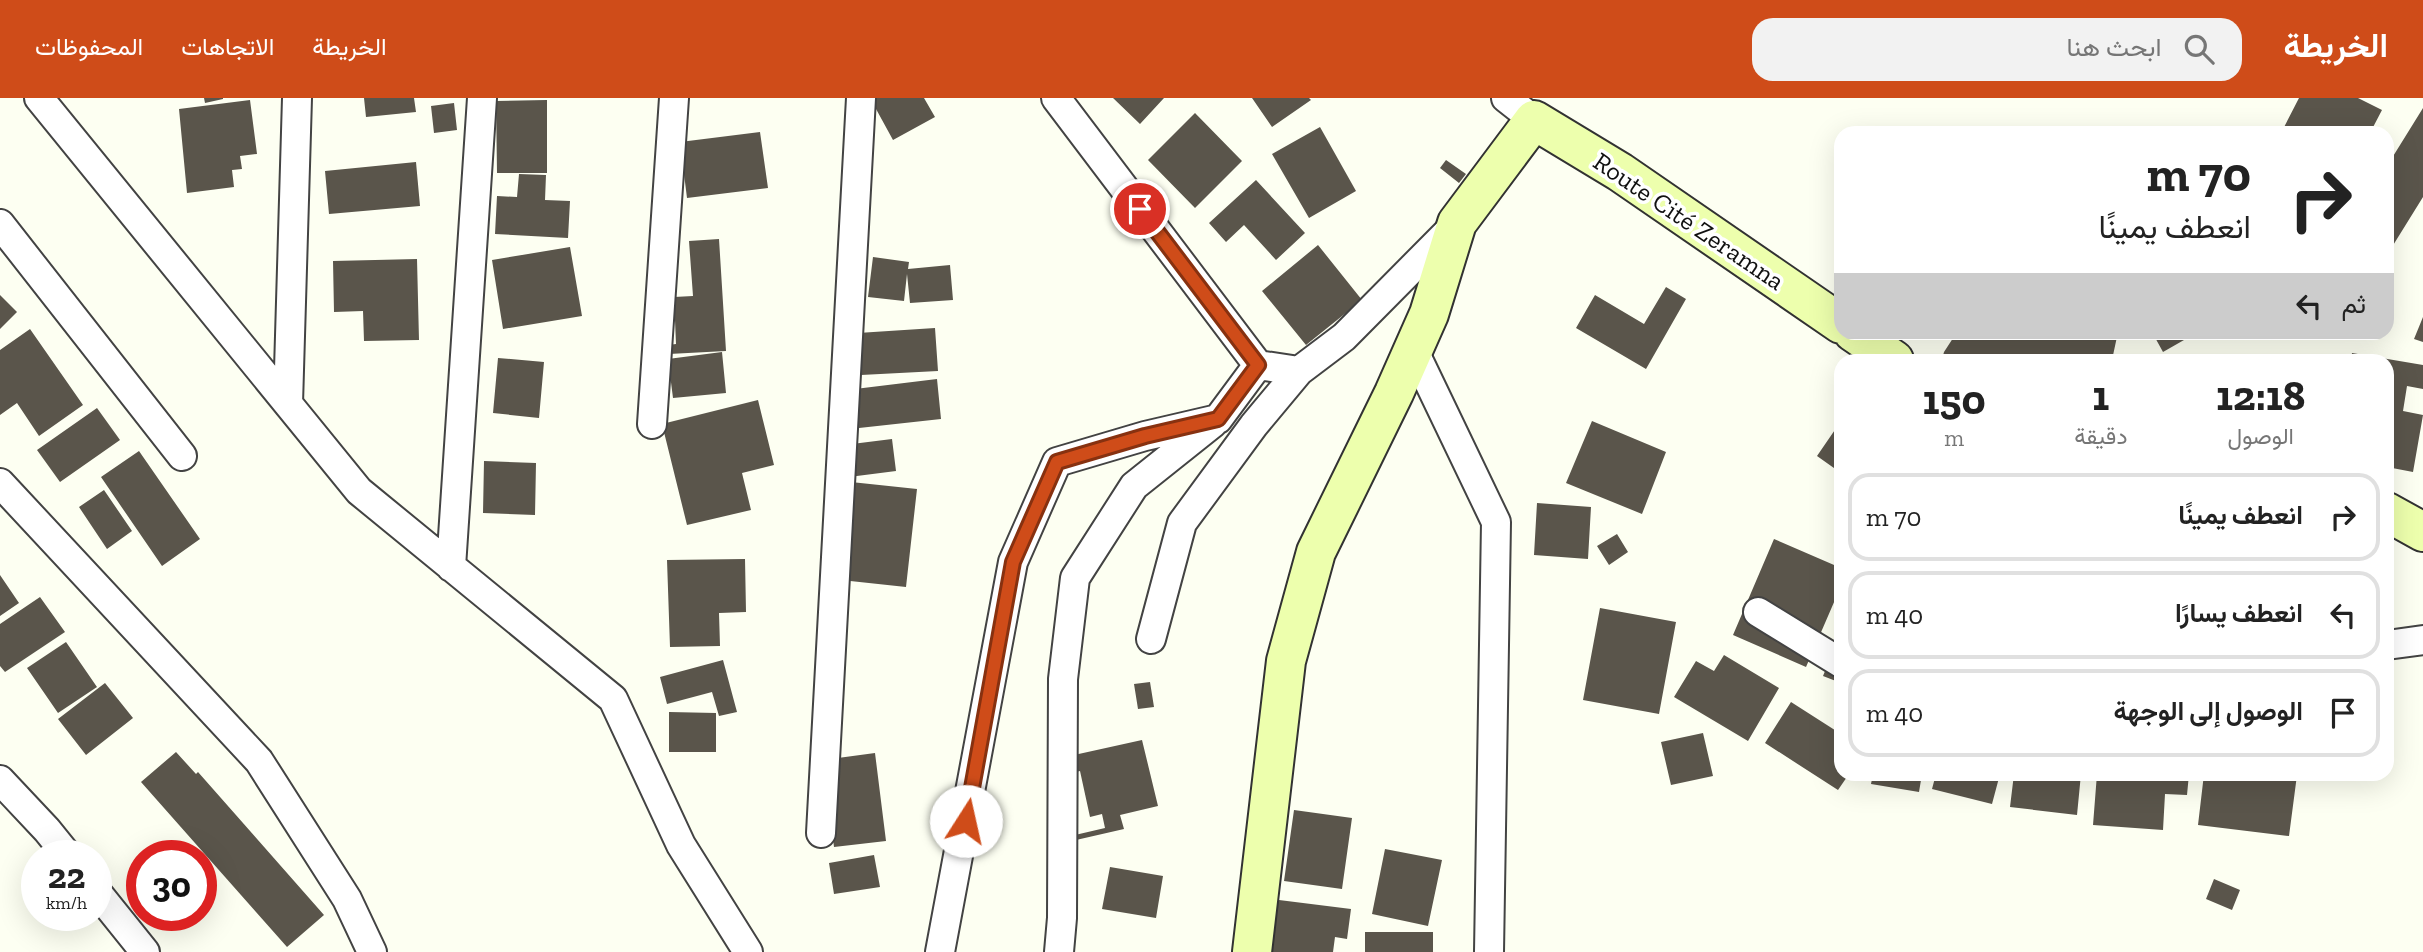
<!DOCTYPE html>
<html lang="ar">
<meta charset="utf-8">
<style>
body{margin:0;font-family:"Zilla Slab",Vazirmatn,serif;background:#f2f2f2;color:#222;direction:rtl;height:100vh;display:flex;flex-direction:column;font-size:26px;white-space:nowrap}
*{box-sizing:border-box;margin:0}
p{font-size:23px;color:#767676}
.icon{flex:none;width:38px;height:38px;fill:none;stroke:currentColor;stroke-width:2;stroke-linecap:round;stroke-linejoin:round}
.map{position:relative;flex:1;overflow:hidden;direction:ltr}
.panel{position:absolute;left:1834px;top:256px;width:560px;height:427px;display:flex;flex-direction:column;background:#fff;border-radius:21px;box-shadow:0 7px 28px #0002;direction:rtl}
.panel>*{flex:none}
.guide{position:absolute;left:1834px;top:28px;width:560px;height:214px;border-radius:21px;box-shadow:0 7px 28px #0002;direction:rtl;background:#fff;color:#222;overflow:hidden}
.speed{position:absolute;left:21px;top:742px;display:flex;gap:14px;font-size:35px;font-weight:700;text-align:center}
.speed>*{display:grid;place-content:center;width:91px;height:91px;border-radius:50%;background:#fff;box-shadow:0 7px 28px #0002;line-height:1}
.speed small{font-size:18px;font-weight:400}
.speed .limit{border:10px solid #d22;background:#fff;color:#111}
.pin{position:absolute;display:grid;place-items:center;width:60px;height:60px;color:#fff;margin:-30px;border:4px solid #fff;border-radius:50%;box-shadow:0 2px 7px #0007}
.me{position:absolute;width:77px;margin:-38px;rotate:10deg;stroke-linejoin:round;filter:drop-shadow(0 0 5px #0008)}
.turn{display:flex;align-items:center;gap:24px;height:147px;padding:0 28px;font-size:32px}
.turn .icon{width:91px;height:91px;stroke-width:2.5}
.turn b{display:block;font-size:49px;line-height:60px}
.then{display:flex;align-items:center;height:66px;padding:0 28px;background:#0003;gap:14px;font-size:26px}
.eta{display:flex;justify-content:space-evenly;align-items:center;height:119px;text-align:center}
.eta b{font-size:42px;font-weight:800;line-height:49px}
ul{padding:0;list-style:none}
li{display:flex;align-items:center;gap:21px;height:88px;margin:0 14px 10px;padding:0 14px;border:4px solid #e0e0e0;border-radius:21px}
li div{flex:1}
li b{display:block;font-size:26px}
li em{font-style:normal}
header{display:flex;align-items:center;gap:42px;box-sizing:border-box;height:98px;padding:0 35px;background:#cf4c19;color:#fff}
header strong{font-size:33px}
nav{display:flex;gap:38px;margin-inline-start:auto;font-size:24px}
.search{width:490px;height:63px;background:#f2f2f2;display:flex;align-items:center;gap:18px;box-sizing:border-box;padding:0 24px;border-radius:21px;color:#767676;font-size:26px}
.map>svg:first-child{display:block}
.building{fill:#5a554b}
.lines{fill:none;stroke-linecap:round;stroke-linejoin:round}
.street-casing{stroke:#434343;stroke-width:32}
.secondary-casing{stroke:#323232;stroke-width:42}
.street{stroke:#fff;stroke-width:28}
.secondary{stroke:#edffad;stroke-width:38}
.route-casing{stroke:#873110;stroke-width:18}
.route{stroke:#cf4c19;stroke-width:12}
.labels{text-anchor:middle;stroke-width:7;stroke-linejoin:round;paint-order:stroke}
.street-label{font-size:26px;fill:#101010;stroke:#fff}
</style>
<header>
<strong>الخريطة</strong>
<div class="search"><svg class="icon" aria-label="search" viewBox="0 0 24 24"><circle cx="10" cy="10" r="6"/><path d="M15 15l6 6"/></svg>ابحث هنا</div>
<nav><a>الخريطة</a><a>الاتجاهات</a><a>المحفوظات</a></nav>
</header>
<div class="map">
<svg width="2423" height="854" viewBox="0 0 2423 854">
<rect width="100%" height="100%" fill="#fdfff2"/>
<!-- building -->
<path class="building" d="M204 0H223V1L205 5Z
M364 0H414L416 14 366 19Z
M870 0H924L935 19 893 42Z
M1113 0H1164L1140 26Z
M1252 0H1309L1311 2 1272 29Z
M2299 0H2358L2382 12 2370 35H2281Z
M250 2 257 56 240 58 242 71 232 72 234 89 187 95 179 11Z
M547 2V75H497L496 3Z
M454 5 457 32 434 35 431 8Z
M2423 10V99L2387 157V68Z
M1195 15 1242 63 1195 110 1148 62Z
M1320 29 1356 93 1309 120 1272 56Z
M760 34 768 90 687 100 680 44Z
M1446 62 1466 76 1459 85 1440 70Z
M416 64 420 108 329 116 325 73Z
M519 76 546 77 545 102 570 103 568 140 495 136 497 98 517 99Z
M1256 82 1305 135 1276 162 1244 127 1226 144 1209 125Z
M719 141 726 253 669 256 668 247 676 246 674 199 693 198 689 143Z
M1318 147 1362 202 1306 247 1262 193Z
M570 149 582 218 503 231 492 162Z
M873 159 909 164 908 171 950 167 953 202 910 205 907 176 904 203 868 199Z
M417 161 419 242 364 243 363 213 334 214 333 163Z
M1666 189 1686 201 1646 271 1576 230 1595 197 1644 226Z
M0 197 17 214 0 231Z
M2423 219V244L2414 241Z
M935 230 938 273 861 277 858 235Z
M30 231 83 307 39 338 17 305 0 317V252Z
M1957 234H2118L2112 262H1944L1942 261 1944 254Z
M2152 234H2198L2163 254Z
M722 254 726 295 673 300 668 261Z
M2352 255 2423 267V291L2407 288 2403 313 2423 317 2413 374 2387 369V262H2351Z
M498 260 544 264 539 320 493 315Z
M937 281 941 321 859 330 855 291Z
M758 302 774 367 742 375 751 412 687 427 662 326Z
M97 310 120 342 60 384 37 352Z
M1592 323 1666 354 1642 416 1566 385Z
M1841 323V375L1817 358Z
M892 341 896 373 849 379 844 347Z
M139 353 200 441 162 468 101 379Z
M484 363 536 365 535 417 483 415Z
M851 384 917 391 906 489 841 482Z
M104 392 132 433 107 451 79 409Z
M1537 405 1591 409 1588 461 1534 457Z
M1617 436 1628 454 1609 467 1597 448Z
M1774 441 1841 470V488L1806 569 1733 537Z
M745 461 746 514 719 515 720 548 670 549 667 462Z
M0 477 19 505 0 518Z
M40 499 65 534 5 574 0 568V526Z
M1600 510 1676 524 1659 616 1583 602Z
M1841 534V585L1823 578Z
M66 544 97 589 58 615 27 570Z
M1724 557 1779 590 1748 643 1674 599 1696 563 1714 573Z
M723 562 737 614 719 618 712 594 667 606 660 579Z
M1150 584 1154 609 1138 611 1134 586Z
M105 585 133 620 86 657 58 621Z
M1791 604 1841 636V676H1849L1838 692 1765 645Z
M669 614 716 615V654H669Z
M1703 635 1713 678 1671 687 1661 644Z
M1142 642 1158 708 1120 717 1124 731 1076 742 1075 737 1105 730 1102 716 1090 719 1080 673 1060 678 1056 661Z
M176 654 196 676 198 674 324 817 287 849 141 684Z
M875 655 886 743 834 749 823 662Z
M1873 676H1922L1919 694 1871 686Z
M1936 676H2000L1992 706 1932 691Z
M2014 676H2081L2077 717 2010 709Z
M2097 676H2189L2187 697 2165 696 2163 732 2093 727Z
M2204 676 2297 677 2289 738 2198 727Z
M1294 712 1352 720 1342 791 1284 783Z
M1385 751 1442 762 1428 828 1372 816Z
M874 757 880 789 834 796 829 765Z
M1110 769 1163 778 1156 820 1102 811Z
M2214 781 2240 792 2232 812 2206 801Z
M1271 801 1351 811 1347 841 1335 839 1333 854H1264Z
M1365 834H1433V854H1365Z"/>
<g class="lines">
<defs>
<path id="street" d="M39 0 359 393 613 601 681 747 748 854
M1056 0 1258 267 1299 273 1344 239 1455 127
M1506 0 1534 22
M0 126 182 358
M1413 251 1496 424 1489 854
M288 306 297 0
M652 326 674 0
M0 385 259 663 347 801 372 854
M451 469 482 0
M1758 514 1841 565
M1151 541 1182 425 1254 327 1299 273
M2387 547 2423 542
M0 682 47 732 68 758
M821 735 861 0
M96 793 145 854
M940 854 1013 464 1057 364 1145 338 1218 321 1258 267
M1059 854 1062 820 1063 581 1075 480 1134 388 1213 325"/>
<path id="secondary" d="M1853 234 1894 262
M2387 414 2423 434
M1252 854 1286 563 1316 454 1394 295 1429 216 1457 125 1534 22 1620 74 1841 226"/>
</defs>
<!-- street casing -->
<use href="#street" class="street-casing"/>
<!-- secondary casing -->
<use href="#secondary" class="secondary-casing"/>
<!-- street -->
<use href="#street" class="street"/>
<!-- secondary -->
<use href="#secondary" class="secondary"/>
</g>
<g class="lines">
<defs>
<path id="route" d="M966 723 1013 464 1057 364 1145 338 1218 321 1258 267 1140 111"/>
</defs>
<!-- route casing -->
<use href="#route" class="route-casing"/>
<!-- route -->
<use href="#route" class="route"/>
</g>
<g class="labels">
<!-- street labels -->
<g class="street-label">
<text transform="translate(1689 123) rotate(34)" y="9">Route Cité Zeramna</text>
</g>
</g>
</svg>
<div class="speed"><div>22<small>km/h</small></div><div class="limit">30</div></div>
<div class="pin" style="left:1140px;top:111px;background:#d93025"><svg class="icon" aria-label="arrive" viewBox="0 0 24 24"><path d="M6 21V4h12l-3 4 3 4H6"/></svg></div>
<svg class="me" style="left:966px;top:723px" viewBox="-20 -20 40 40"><circle r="19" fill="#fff"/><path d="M0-13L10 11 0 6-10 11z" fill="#cf4c19"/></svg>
<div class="guide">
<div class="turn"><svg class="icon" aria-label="right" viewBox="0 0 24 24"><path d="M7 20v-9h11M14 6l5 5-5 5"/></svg><div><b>70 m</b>انعطف يمينًا</div></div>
<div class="then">ثم<svg class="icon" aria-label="left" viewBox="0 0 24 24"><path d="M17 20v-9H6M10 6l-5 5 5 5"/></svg></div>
</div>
<section class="panel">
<div class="eta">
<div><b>12:18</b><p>الوصول</p></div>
<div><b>1</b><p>دقيقة</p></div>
<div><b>150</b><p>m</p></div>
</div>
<ul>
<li><svg class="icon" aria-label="right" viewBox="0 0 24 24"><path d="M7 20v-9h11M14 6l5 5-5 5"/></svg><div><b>انعطف يمينًا</b></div><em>70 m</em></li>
<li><svg class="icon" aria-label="left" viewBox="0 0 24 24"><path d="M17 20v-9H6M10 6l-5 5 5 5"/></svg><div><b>انعطف يسارًا</b></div><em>40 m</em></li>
<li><svg class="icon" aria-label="arrive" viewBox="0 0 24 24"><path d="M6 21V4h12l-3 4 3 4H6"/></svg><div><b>الوصول إلى الوجهة</b></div><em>40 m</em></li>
</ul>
</section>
</div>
